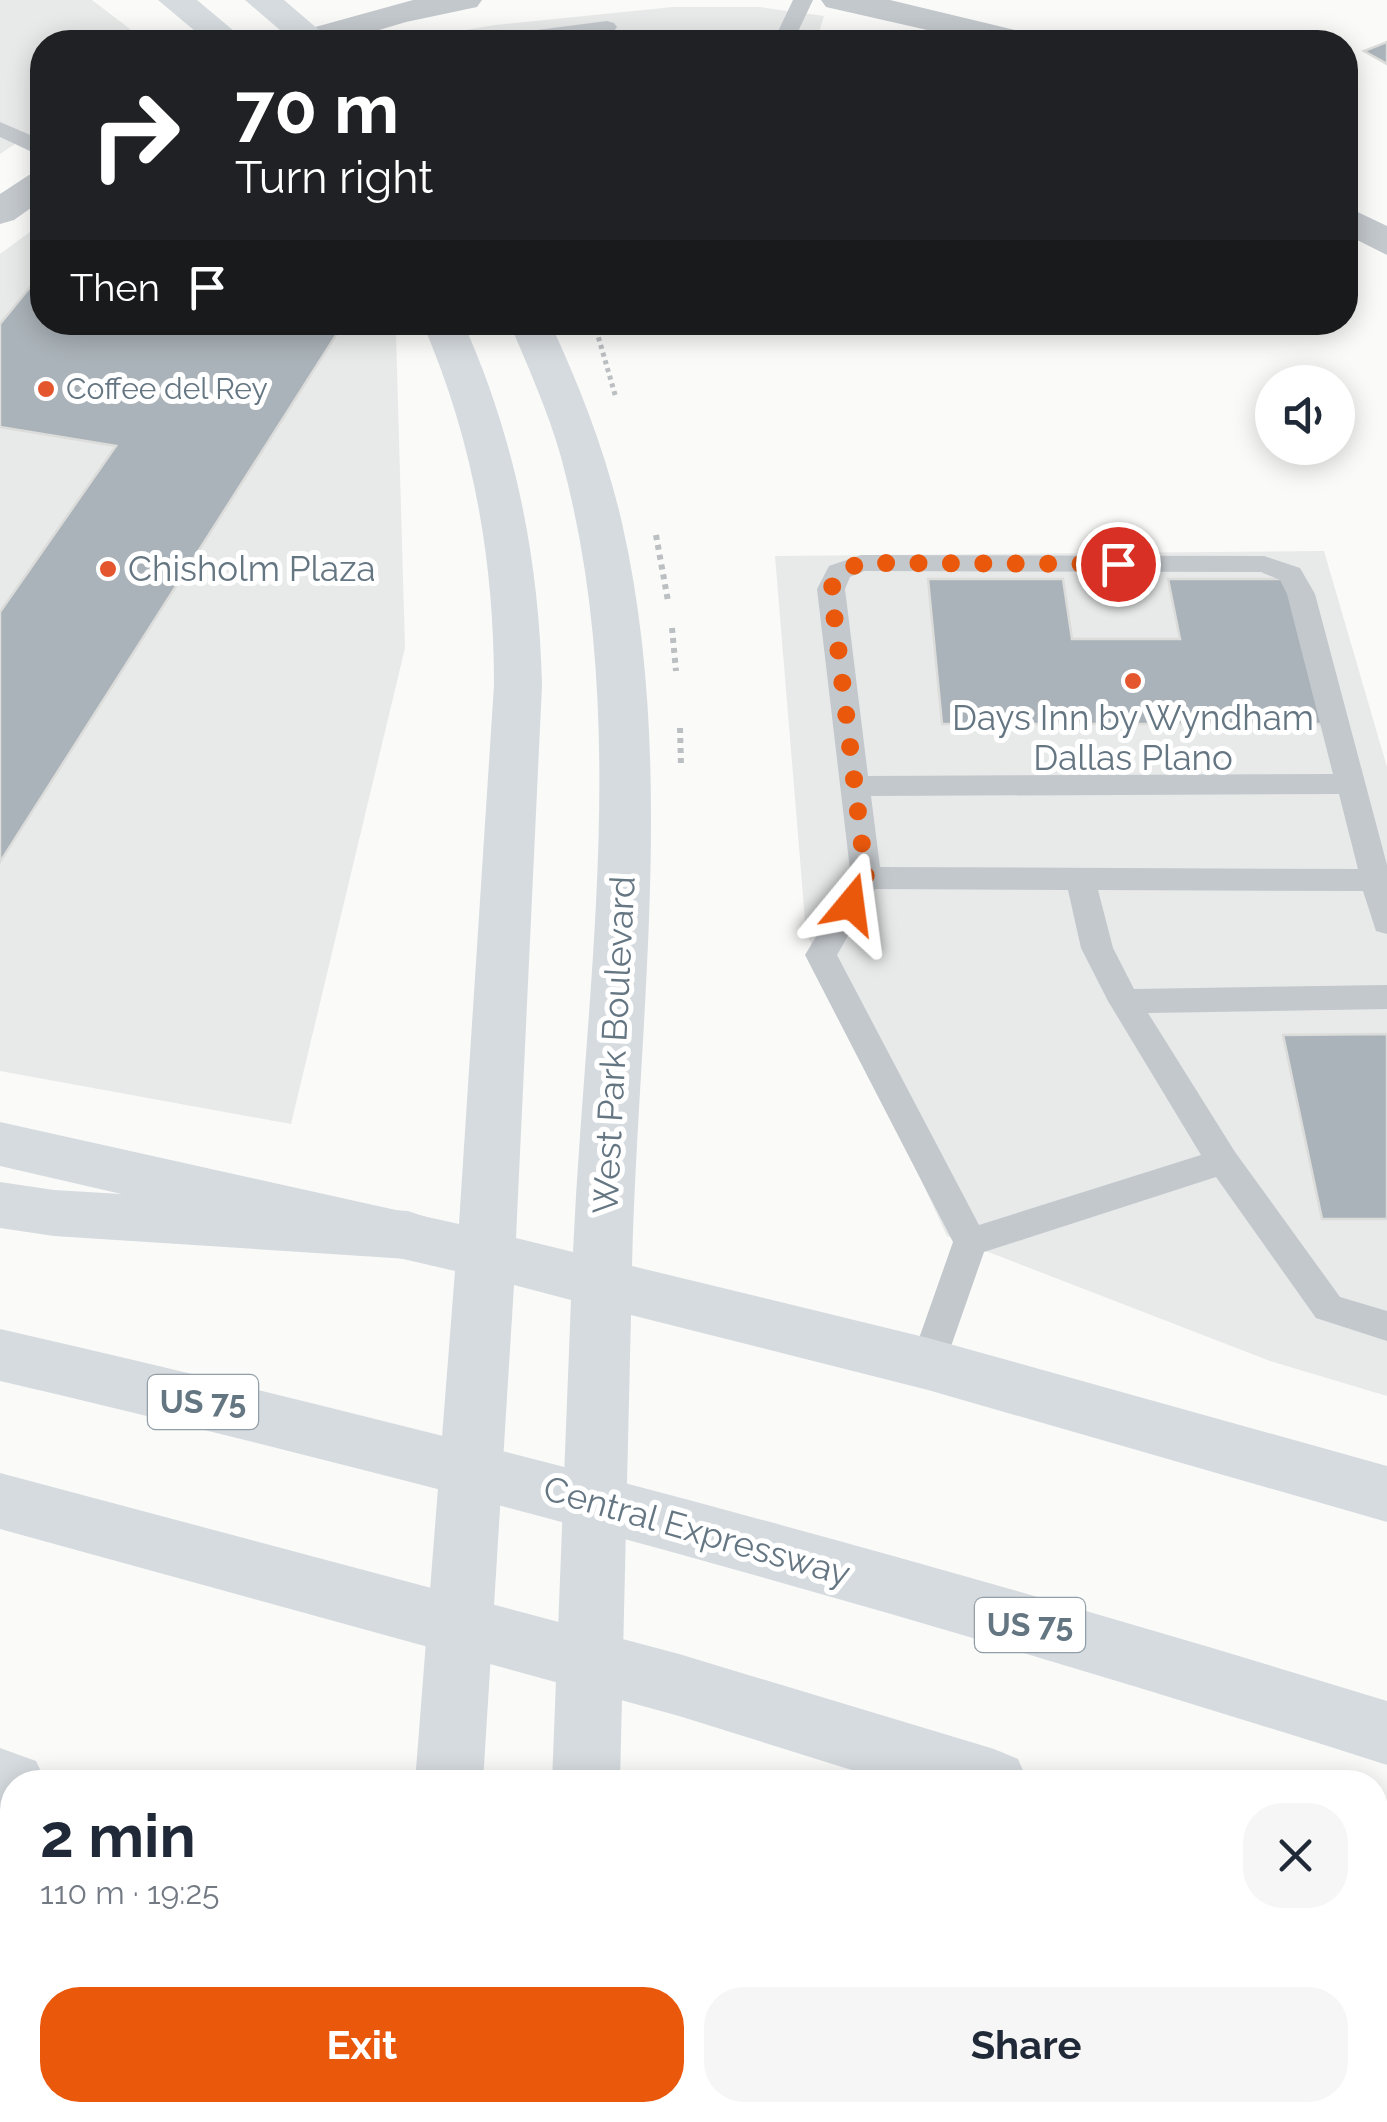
<!DOCTYPE html>
<meta charset="utf-8">
<style>
body{margin:0;font-family:Raleway,sans-serif;background:#f6f6f7;color:#1f2937;height:100vh;display:flex;flex-direction:column;font-size:38px;white-space:nowrap}
*{box-sizing:border-box;margin:0}
p{font-size:32px;color:#747a83}
.icon{flex:none;width:55px;height:55px;fill:none;stroke:currentColor;stroke-width:2;stroke-linecap:round;stroke-linejoin:round}
.map{position:relative;flex:1;overflow:hidden}
.drawer{position:absolute;left:0px;top:1770px;width:1388px;height:352px;display:flex;flex-direction:column;background:#fff;border-radius:40px 40px 0 0;box-shadow:0 5px 25px #0003}
.drawer>*{flex:none}
.hud{position:absolute;left:30px;top:30px;width:1328px;height:305px;border-radius:40px;box-shadow:0 5px 25px #0003;background:#202124;color:#fff;overflow:hidden}
.buttons{position:absolute;left:1255px;top:365px;display:grid;gap:20px}
.buttons a{display:grid;place-items:center;width:100px;height:100px;border-radius:50%;background:#fff;box-shadow:0 5px 25px #0003;font-size:50px}
.pin{position:absolute;display:grid;place-items:center;width:85px;height:85px;color:#fff;margin:-42px;border:5px solid #fff;border-radius:50%;box-shadow:0 2px 10px #0007}
.me{position:absolute;width:110px;margin:-55px;rotate:16deg;stroke-linejoin:round;filter:drop-shadow(0 0 8px #0008)}
.turn{display:flex;align-items:center;gap:35px;height:210px;padding:0 40px;font-size:45px}
.turn .icon{width:130px;height:130px;stroke-width:2.5}
.turn b{display:block;font-size:70px;line-height:85px}
.then{display:flex;align-items:center;height:95px;padding:0 40px;background:#0003;gap:20px;font-size:38px}
.round{display:grid;place-items:center;flex:none;width:105px;height:105px;border-radius:40px;background:#f6f6f7}
.summary{display:flex;align-items:center;justify-content:space-between;height:170px;padding:0 40px}
h1{font-size:60px;font-weight:700;line-height:75px}
.action{display:flex;gap:20px;margin-top:auto;padding:20px 40px}
.action a{flex:1;height:115px;border-radius:40px;background:#ea580c;color:#fff;font-size:40px;font-weight:700;line-height:115px;text-align:center}
.action a+a{background:#f6f6f7;color:#1f2937}
.map>svg:first-child{display:block}
.built{fill:#e8e9e9}
.building{fill:#aab3b9;stroke:#dcdcda;stroke-width:2.5}
.lines{fill:none;stroke-linecap:round;stroke-linejoin:round}
.path-far2{stroke:#bbbfc2;stroke-width:5;stroke-dasharray:4 4;stroke-linecap:butt}
.path-far1{stroke:#bbbfc2;stroke-width:6;stroke-dasharray:5 5;stroke-linecap:butt}
.path{stroke:#bbbfc2;stroke-width:8;stroke-dasharray:6 6;stroke-linecap:butt}
.service{fill:#c3c8cc;fill-rule:evenodd}
.tertiary{fill:#c3c8cc;fill-rule:evenodd}
.secondary{fill:#d6dbdf;fill-rule:evenodd}
.motorway{fill:#d6dbdf;fill-rule:evenodd}
.route{stroke:#ea580c;stroke-width:18;stroke-dasharray:0 32.4}
.poi-dot{fill:#e4572e;stroke:#fff;stroke-width:4}
.labels{text-anchor:middle;stroke-width:10;stroke-linejoin:round;paint-order:stroke}
.far-poi-label{font-size:30px;fill:#657683;stroke:#fff;text-anchor:start}
.shield{fill:#fff;stroke:#939fa8;stroke-width:2.5}
.shield-label{font-size:32px;font-weight:bold;fill:#657683}
.poi-label{font-size:35px;fill:#657683;stroke:#fff;text-anchor:start}
.street-label{font-size:35px;fill:#657683;stroke:#fff}
</style>
<div class="map">
<svg width="1387" height="2122" viewBox="0 0 1387 2122">
<rect width="100%" height="100%" fill="#fafaf8"/>
<!-- built -->
<path class="built" d="M0 0H92L147 42H42V126L0 154Z
M673 7H759L824 16 816 42 406 40 495 25Z
M42 223V322H389L396 334 405 648 291 1124 0 1071V254Z
M1324 551 1387 767V1396L1270 1361 947 1236 806 932 775 556Z"/>
<!-- building -->
<path class="building" d="M1387 42V64L1364 51Z
M35 281 42 282V322H298L340 329 0 862V612L116 446 0 427V324Z
M928 579H1063L1072 639H1180L1168 579H1302L1340 724H942Z
M1387 1034V1219H1322L1283 1035Z"/>
<g class="lines">
<!-- path-far2 -->
<path class="path-far2" d="M594 322 616 398"/>
<!-- path-far1 -->
<path class="path-far1" d="M656 535 668 601
M672 628 676 671
M680 728 681 765"/>
<!-- path -->
<path class="path" d="M649 2110V2122"/>
<!-- service -->
<path class="service" d="M793 0H813L793 42H773Z
M607 21 614 23 617 27 614 31 535 42H480L490 36Z
M0 122 42 140V152L30 151 0 137Z
M861 555 1264 556 1300 568 1315 594 1387 865V934L1376 931 1363 891 1098 890 1113 948 1134 989 1387 985V1009L1148 1013 1235 1152 1340 1297 1387 1311V1341L1316 1318 1216 1177 984 1252 941 1375 928 1379 915 1375 910 1364 953 1242 805 955 851 878 817 589 829 566ZM864 571 1261 572 1280 580 1287 594 1333 774 868 776 845 589 850 577ZM1339 794 1358 869 880 867 871 796ZM875 889 1068 890 1081 948 1108 1001 1201 1155 979 1225 837 955Z"/>
<!-- tertiary -->
<path class="tertiary" d="M413 0H482L477 7 406 22 339 42H285L290 34Z
M821 0H890L1031 34 1036 42H980L826 7Z
M42 172V200L14 220 0 224V194L29 175Z
M1345 206 1387 226V255L1345 234Z"/>
<!-- secondary -->
<path class="secondary" d="M158 0H197L247 42H208Z
M245 0H284L333 42H294Z
M422 322H463C515 438 539 558 542 685L516 1238 573 1252C585 986 632 718 561 457 548 411 528 367 509 322H550C580 387 606 453 622 523 677 765 638 1020 632 1266L928 1338 1387 1466V1522L928 1390 631 1315 620 1782H552L571 1300 514 1285 483 1782H415L455 1271 0 1166V1122L459 1224 494 685C494 559 473 439 422 322Z
M0 1748 36 1761 46 1782H12V1817L0 1814Z
M388 2110H464L463 2122H387Z
M537 2110H613V2122H537Z
M1026 2110H1132L1137 2122H1031Z"/>
<!-- motorway -->
<path class="motorway" d="M0 1182 54 1190 408 1211 429 1218 437 1235 429 1252 408 1259 54 1236 0 1228Z
M0 1329C467 1436 929 1560 1387 1701V1765C929 1619 468 1490 0 1381Z
M0 1473 679 1654 994 1749 1018 1759 1028 1782H890L679 1716 0 1529Z
M1375 1870 1387 1874V1944L1375 1940Z"/>
</g>
<g class="lines">
<!-- route -->
<path class="route" d="M851 904 866 878 831 589 839 572 861 563 1118 564"/>
</g>
<!-- markers -->
<g class="poi-dot">
<circle cx="46" cy="389" r="10"/>
<circle cx="108" cy="569" r="10"/>
<circle cx="1133" cy="681" r="10"/>
</g>
<g class="labels">
<!-- far-poi labels -->
<g class="far-poi-label">
<text x="66" y="399">Coffee del Rey</text>
</g>
<!-- shield labels -->
<g class="shield">
<rect x="148" y="1375" width="110" height="54" rx="8"/>
<rect x="975" y="1598" width="110" height="54" rx="8"/>
</g>
<g class="shield-label">
<text x="203" y="1413">US 75</text>
<text x="1030" y="1636">US 75</text>
</g>
<!-- poi labels -->
<g class="poi-label">
<text x="128" y="581">Chisholm Plaza</text>
<text x="1133" y="730" text-anchor="middle">Days Inn by Wyndham<tspan x="1133" dy="40">Dallas Plano</tspan></text>
</g>
<!-- street labels -->
<g class="street-label">
<text transform="translate(614 1045) rotate(-87)" y="12">West Park Boulevard</text>
<text transform="translate(697 1531) rotate(16)" y="12">Central Expressway</text>
</g>
</g>
</svg>
<div class="buttons">
<a><svg class="icon" aria-label="sound" viewBox="0 0 24 24"><path d="M4 9h4l5-4v14l-5-4H4zM17 9q2 3 0 6"/></svg></a>
</div>
<div class="pin" style="left:1118px;top:564px;background:#d93025"><svg class="icon" aria-label="arrive" viewBox="0 0 24 24"><path d="M6 21V4h12l-3 4 3 4H6"/></svg></div>
<svg class="me" style="left:851px;top:904px" viewBox="-20 -20 40 40"><path d="M0-17L14 15 0 8-14 15z" fill="#ea580c" stroke="#fff" stroke-width="4"/></svg>
<div class="hud">
<div class="turn"><svg class="icon" aria-label="right" viewBox="0 0 24 24"><path d="M7 20v-9h11M14 6l5 5-5 5"/></svg><div><b>70 m</b>Turn right</div></div>
<div class="then">Then<svg class="icon" aria-label="arrive" viewBox="0 0 24 24"><path d="M6 21V4h12l-3 4 3 4H6"/></svg></div>
</div>
<section class="drawer">
<div class="summary"><div><h1>2 min</h1><p>110 m · 19:25</p></div><a class="round"><svg class="icon" aria-label="close" viewBox="0 0 24 24"><path d="M6 6l12 12M18 6L6 18"/></svg></a></div>
<div class="action"><a>Exit</a><a>Share</a></div>
</section>
</div>
